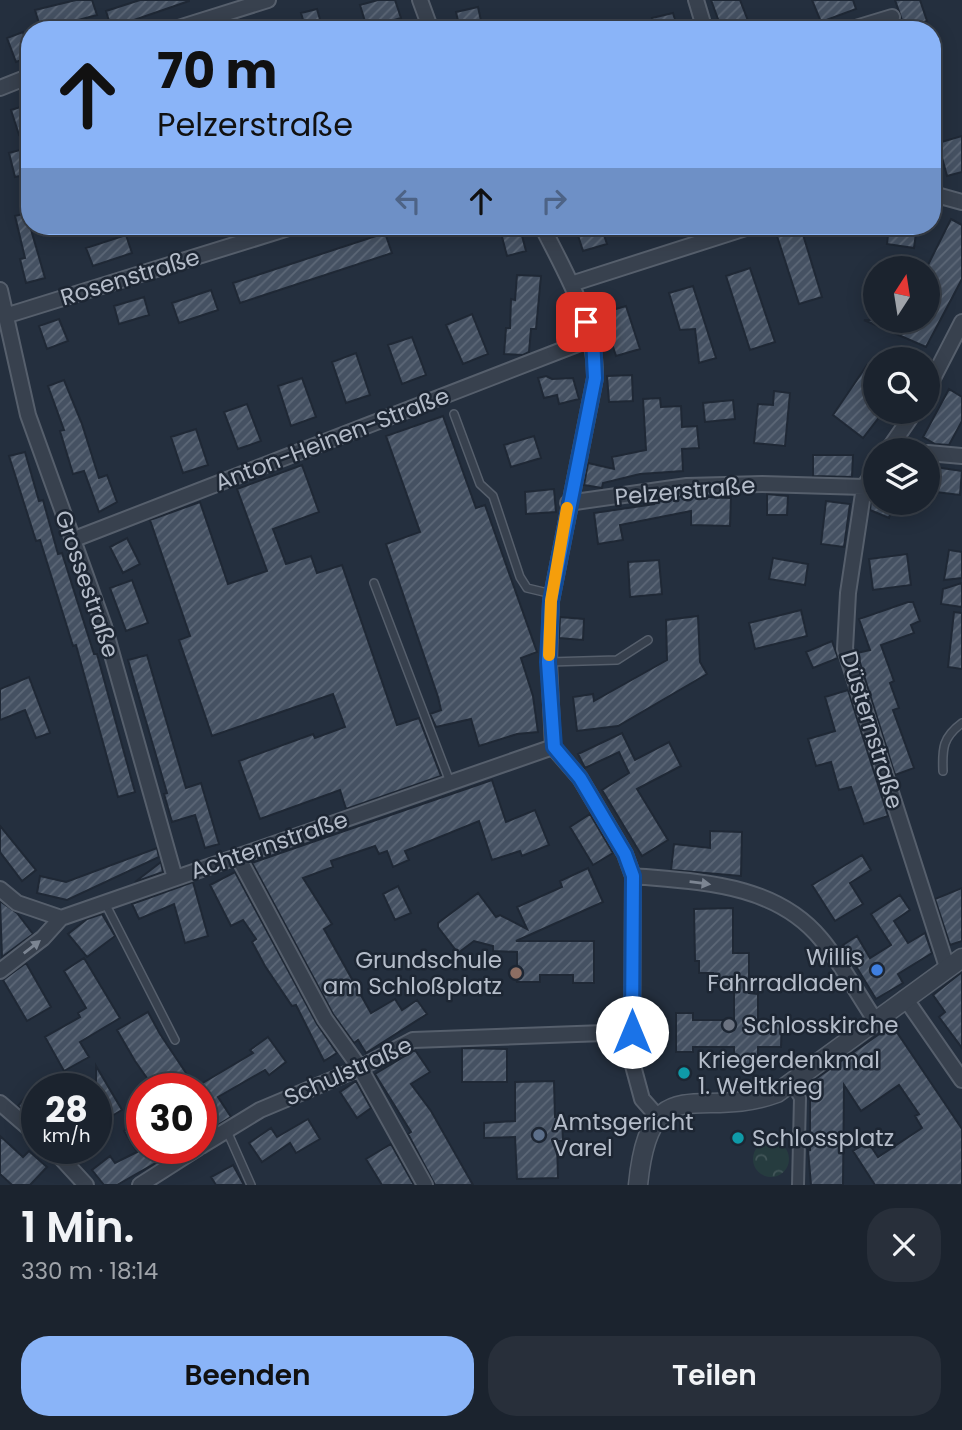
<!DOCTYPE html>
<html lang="de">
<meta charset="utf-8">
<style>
body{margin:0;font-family:Poppins,sans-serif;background:#282f3a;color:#f1f3f6;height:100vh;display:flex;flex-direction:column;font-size:26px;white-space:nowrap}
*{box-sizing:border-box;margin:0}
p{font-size:23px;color:#a0a4aa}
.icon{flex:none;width:38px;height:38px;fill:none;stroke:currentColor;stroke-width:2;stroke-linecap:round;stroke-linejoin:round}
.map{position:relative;height:1185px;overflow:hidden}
.details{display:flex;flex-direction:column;background:#1b232e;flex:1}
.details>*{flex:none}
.guide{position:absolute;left:21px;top:21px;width:920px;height:214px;border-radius:28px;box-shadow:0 4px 18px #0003,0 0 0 2px #39404a;background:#8ab4f8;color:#111;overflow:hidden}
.needle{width:46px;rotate:12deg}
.buttons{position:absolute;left:863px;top:256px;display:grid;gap:14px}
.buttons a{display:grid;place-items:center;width:77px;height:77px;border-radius:50%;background:#1b232e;box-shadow:0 4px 18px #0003,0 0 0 2px #39404a;font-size:35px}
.speed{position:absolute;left:21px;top:1073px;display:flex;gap:14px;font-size:35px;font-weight:700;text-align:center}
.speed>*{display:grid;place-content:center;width:91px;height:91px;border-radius:50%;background:#1b232e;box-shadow:0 4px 18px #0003,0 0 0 2px #39404a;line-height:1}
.speed small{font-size:18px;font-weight:400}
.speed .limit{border:10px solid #d22;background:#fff;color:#111}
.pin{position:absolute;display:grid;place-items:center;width:60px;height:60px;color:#fff;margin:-30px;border-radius:14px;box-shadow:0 4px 10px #0006}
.me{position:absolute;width:77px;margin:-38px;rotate:0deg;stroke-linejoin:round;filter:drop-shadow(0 0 5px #0008)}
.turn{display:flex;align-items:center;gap:24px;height:147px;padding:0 21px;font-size:32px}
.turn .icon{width:91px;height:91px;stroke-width:2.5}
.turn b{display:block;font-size:49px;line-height:60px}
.lanes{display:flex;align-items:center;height:66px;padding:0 21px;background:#0003;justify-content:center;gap:35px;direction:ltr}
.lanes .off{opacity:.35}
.round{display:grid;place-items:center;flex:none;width:74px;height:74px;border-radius:28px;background:#282f3a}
.head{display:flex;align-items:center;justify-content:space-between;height:119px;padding:0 21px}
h1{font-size:42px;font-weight:600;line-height:52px}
.cta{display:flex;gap:14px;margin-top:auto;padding:14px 21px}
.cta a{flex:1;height:80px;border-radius:28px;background:#8ab4f8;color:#111;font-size:28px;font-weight:600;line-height:80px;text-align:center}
.cta a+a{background:#282f3a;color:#f1f3f6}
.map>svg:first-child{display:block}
.park{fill:url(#park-crowns)}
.building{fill:url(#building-hatch);stroke:#1f2835;stroke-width:2}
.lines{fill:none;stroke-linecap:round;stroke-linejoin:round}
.service-casing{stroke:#565f6c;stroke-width:10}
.pedestrian-casing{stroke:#565f6c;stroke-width:14}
.minor-casing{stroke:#565f6c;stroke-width:18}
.tertiary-casing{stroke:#565f6c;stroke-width:21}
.service{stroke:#38414e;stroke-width:7}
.pedestrian{stroke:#38414e;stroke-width:10}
.minor{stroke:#38414e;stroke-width:14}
.tertiary{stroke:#38414e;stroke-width:18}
.oneway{fill:#7c8592}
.route-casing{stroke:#114b97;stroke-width:18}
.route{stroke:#1a73e8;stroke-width:12}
.slow{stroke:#f59e0b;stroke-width:12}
.shop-dot{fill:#3f7fe0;stroke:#1d2633;stroke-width:2.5}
.education-dot{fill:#8d6e63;stroke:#1d2633;stroke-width:2.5}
.worship-dot{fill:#6b7280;stroke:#1d2633;stroke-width:2.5}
.culture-dot{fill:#0f9aa8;stroke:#1d2633;stroke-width:2.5}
.service-dot{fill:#5c6f8a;stroke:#1d2633;stroke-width:2.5}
.labels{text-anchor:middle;stroke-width:5;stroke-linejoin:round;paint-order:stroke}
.street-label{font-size:23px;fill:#b4bcc9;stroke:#1d2633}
.poi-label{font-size:23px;fill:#b4bcc9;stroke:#1d2633;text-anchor:start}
</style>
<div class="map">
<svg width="962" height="1185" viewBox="0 0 962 1185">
<defs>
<pattern id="park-crowns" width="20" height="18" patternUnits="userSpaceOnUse" patternTransform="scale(1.75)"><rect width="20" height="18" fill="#263c3f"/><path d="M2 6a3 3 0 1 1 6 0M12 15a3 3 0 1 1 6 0" fill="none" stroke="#435659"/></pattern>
<pattern id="building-hatch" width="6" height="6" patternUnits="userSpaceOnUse" patternTransform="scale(1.75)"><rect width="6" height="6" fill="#455162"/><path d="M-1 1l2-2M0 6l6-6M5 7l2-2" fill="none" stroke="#5d6877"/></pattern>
</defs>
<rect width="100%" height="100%" fill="#242f3e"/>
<!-- park -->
<path class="park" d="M753 1159a18 18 0 1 1 36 0a18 18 0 1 1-36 0Z"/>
<!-- building -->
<path class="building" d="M76 0H92L97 15 41 30 35 10Z
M140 0H189V1L111 28 106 11Z
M378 0H395L401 18 367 28 360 5Z
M711 0H740L750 26 722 30Z
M812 0H853L856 9 821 22Z
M895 0H920L927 21 905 29Z
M478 7 483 30H460L456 12Z
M317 9 323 30H306L301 13Z
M673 13 678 30H655L652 18Z
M23 32 30 57 16 62 7 38Z
M30 104V131L19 135 11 110Z
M962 136V172L947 176 938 143Z
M27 148 30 174 15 177 9 153Z
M30 212V226L45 278 26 283 20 259 25 258 15 216Z
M951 219 962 225V279L926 347 864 320H899L910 325 912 320H928V265Z
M575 226H601L607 244 583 251Z
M889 226H917L914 248 887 244Z
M520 228 526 251 507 256 501 233Z
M801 228 822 297 799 304 777 236Z
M385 233 392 253 240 303 233 283Z
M126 235 132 253 93 266 86 248Z
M750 268 775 342 750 350 726 276Z
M517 275 541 276 536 329H531L529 352 523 355 504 354 506 328H510L511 299 515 300Z
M693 286 716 358 699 363 695 329 680 330 669 293Z
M211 290 218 310 179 323 172 303Z
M144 297 149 315 119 324 114 306Z
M626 306 640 349 616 356 602 313Z
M472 314 488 354 463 364 446 325Z
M59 319 68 341 47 349 39 326Z
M412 337 426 375 402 384 388 345Z
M356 353 370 395 346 403 332 362Z
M867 365 875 370V413L880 416 863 438 833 415Z
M632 375 633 401 609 402 607 376Z
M546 376 552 379 573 378 579 399 559 404 557 395 544 398 538 378Z
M302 378 316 417 291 426 278 386Z
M64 380 82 424 99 478 107 475 117 502 99 512 84 471 73 474 60 431 64 430 48 386Z
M949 389 962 397V421L949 445 935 444 923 437Z
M774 391 790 393 785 446 754 443 758 404 773 405Z
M660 398 661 407 681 406 682 427 697 426 699 448 682 449 683 471 640 474 603 483 602 488 584 485 588 463 614 469 612 457 646 450 643 399Z
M733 400 735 419 705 422 703 403Z
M247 404 261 441 238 449 224 412Z
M443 416 476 508 485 505 537 652 521 658 533 696 538 732 517 734 479 746 471 719 436 727 430 714 441 710 438 697 386 544 420 532 386 436Z
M196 429 208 465 183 473 171 437Z
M534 436 541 458 511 467 504 445Z
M25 452 39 501 43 500 58 554 62 553 94 654H97L135 792 118 797 76 645 73 646 40 540 36 541 9 456Z
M813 455H853L852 477 813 476Z
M302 465 319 512 273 529 286 564 311 556 317 573 342 565 397 725 419 718 441 776 346 809 340 790 260 819 239 761 313 734 315 738 345 727 333 694 212 736 179 640 190 636 150 520 200 502 228 584 267 571 237 489Z
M928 466 962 471 960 495 928 491Z
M554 489 556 512 526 514 525 492Z
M767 494 788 496 787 515H767Z
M684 496 731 498 730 526 691 525V511L620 525 623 540 598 544 594 513 655 504 646 502Z
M826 501 850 504 844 547 821 544Z
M871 502H894L889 518 870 510Z
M127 538 140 564 123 573 110 547Z
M949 550 962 552V578L944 580Z
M907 554 911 585 873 590 869 559Z
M773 558 808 564 805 585 769 579Z
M659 560 662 594 630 597 628 562Z
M132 580 148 623 126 631 110 588Z
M962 583V607L941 604 943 589Z
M908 602H913L920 621 911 625 914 633 881 645 894 681 890 683 899 708 893 710 914 768 895 775 857 653 870 650 859 619Z
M801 610 807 636 755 649 749 623Z
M954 612 962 613V669L948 667Z
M698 616 700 662 707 674 618 726 577 731 573 697 593 694 594 701 667 660 666 620Z
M560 617 584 619 583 640 559 638Z
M832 641 838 658 813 668 806 652Z
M147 655 186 788 201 783 219 844 205 848 195 815 172 822 164 794 167 793 128 660Z
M29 677 50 733 36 738 25 710 0 720V689Z
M848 690 888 816 864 824 851 787 839 790 831 762 816 766 808 739 835 731 825 697Z
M622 733 635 760 669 742 681 766 637 789 668 840 642 856 602 790 629 773 619 752 585 768 578 754Z
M492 780 506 822 535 810 549 845 522 856 520 851 492 860 479 821 405 851 409 860 393 867 387 851 379 854 375 846 331 861 333 867 303 878 332 924 324 929 371 1013 395 999 402 1010 417 1000 427 1014 366 1053 358 1040 354 1043 333 1014 252 863Z
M590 814 613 853 593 865 570 827Z
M0 826 36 870 22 881 0 852Z
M710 831 742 832 741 876 671 870 674 844 710 848Z
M157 848 159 857 67 900 37 893 40 876 66 882Z
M862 855 871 870 850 883 863 904 835 921 812 885Z
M161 862 163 872 135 882Z
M588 868 603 902 516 941H594V983H573V975H540V982H517V952L493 951V946L474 941 458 953 438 927V923L478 893 496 917 500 915 527 929 517 907 562 887 560 881Z
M235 872 317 1024 337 1053 324 1061 296 1005 292 1006 265 966 252 942 256 939 243 920 231 926 210 885Z
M193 882 208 936 185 943 174 904 139 919 132 904Z
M398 886 411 913 395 920 383 894Z
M962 888V941L950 945 935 899Z
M900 895 910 910 894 921 908 943 925 933 932 953 898 974 903 983 876 999 843 945 857 936 870 958 891 945 871 914Z
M0 901 17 913 33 934 2 957Z
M733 908V953H749V993L758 994V1020H782L781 1047H758V1069H734V1047H693V1052H676V1013H693V1020H734V986L713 987V973H699V961H695L694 909Z
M102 914 115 936 87 957 68 934 87 919Z
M84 958 120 1018 80 1042 89 1057 64 1071 45 1037 80 1017 78 1013 86 1008 64 971Z
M26 963 51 1007 27 1021 3 980Z
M962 972V1048L939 1017 945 1012 933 995Z
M148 1012 160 1034 196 1088H154L135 1061 117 1030Z
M892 1025 962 1129V1185H875L853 1151 868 1142 878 1157 922 1128 915 1116 919 1114 899 1085 861 1111 844 1085 843 1185H811L808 1150H810V1083Z
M268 1037 286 1062 269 1075 265 1070 218 1097 231 1117 201 1135V1084L253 1053 250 1050Z
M462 1048 507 1049V1082H462Z
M415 1050 430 1072 411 1084 431 1111 473 1185H435L408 1134 411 1132 375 1074Z
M96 1066 122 1110 96 1125Z
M356 1081 371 1108 357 1118 340 1092Z
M554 1081 555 1117H562L563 1141H557L558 1178 517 1179 515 1137 484 1138V1123L515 1121V1082Z
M37 1084V1122L18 1106Z
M308 1119 320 1139 296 1153 290 1143 262 1162 249 1143 271 1128 277 1137Z
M136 1123 142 1132V1149L151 1148 159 1161 117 1185H104L92 1170 110 1156 115 1163 137 1152 124 1131Z
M0 1136 23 1157 29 1151 47 1167 30 1185H12L0 1174Z
M391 1144 414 1185H382L366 1159Z
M233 1165 244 1185H216L211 1177Z"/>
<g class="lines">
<defs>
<path id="service" d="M454 414 480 484 493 496 520 577 527 588 552 594
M374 583 450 782
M549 662 617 660 648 640
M943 771C942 748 943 737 962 723
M105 903 175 1040
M227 1131 251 1185"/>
<path id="pedestrian" d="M791 1084 800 1098 798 1185"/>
<path id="minor" d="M420 0 431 30
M696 0 705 30
M172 30 268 0
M849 30 892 17
M0 88 30 76
M933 194 962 202
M542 226C566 274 596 323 595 378L551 601 549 662 553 747 580 778 625 854 633 876 632 1062 642 1099 657 1116
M571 284 752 226
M0 290 28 415 104 626 175 878
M5 316 295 226
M928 388 962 322
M888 450 915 411
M928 453 962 456
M875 470 864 487 848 593 845 649 947 967
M568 503 687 486 762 484 864 487
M72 540 593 338
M238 857 325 1019 360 1068 425 1185
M633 876C699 882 775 883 821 939 841 963 857 993 875 1020
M0 889 17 903 61 918
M0 971 43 938 61 918 553 747
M905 998 962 1080
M0 1103 37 1135
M201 1146 260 1110 360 1068 413 1040 632 1032
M52 1148 86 1185
M140 1185 198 1148"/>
<path id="tertiary" d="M638 1185C650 1065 699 1122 777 1093L962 958"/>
</defs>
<!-- service casing -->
<use href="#service" class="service-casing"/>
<!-- pedestrian casing -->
<use href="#pedestrian" class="pedestrian-casing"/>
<!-- minor casing -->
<use href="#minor" class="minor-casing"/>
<!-- tertiary casing -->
<use href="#tertiary" class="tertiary-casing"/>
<!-- service -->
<use href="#service" class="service"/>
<!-- pedestrian -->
<use href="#pedestrian" class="pedestrian"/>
<!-- minor -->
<use href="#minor" class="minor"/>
<!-- tertiary -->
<use href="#tertiary" class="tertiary"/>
</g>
<!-- one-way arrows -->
<defs><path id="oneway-solid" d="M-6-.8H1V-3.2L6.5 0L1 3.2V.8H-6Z" transform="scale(1.75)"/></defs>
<g class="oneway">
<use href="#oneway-solid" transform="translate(700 883) rotate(7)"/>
<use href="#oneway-solid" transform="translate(32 947) rotate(-38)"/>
</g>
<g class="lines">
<defs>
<path id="route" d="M586 322 593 338 595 378 551 601 548 662 554 747 580 778 625 854 633 876 632 1032"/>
</defs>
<!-- route casing -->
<use href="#route" class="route-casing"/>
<!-- route -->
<use href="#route" class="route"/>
<!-- slow -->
<path class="slow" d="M549 655 551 601 567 508"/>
</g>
<!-- markers -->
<circle class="shop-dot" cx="877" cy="970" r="7"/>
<circle class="education-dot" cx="516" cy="973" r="7"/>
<circle class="worship-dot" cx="729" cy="1025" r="7"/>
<g class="culture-dot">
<circle cx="684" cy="1073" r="7"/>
<circle cx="738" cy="1138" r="7"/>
</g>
<circle class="service-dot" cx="539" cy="1135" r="7"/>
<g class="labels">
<!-- street labels -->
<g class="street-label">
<text transform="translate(130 277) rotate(-17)" y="8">Rosenstraße</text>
<text transform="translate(332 439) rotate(-21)" y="8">Anton-Heinen-Straße</text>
<text transform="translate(685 491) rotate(-5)" y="8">Pelzerstraße</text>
<text transform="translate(87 584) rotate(71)" y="8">Grossestraße</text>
<text transform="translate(872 730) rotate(73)" y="8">Düsternstraße</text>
<text transform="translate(269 845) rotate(-19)" y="8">Achternstraße</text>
<text transform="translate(348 1071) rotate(-24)" y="8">Schulstraße</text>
</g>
<!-- poi labels -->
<g class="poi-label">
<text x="863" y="965" text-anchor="end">Willis<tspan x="863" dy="26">Fahrradladen</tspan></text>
<text x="502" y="968" text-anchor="end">Grundschule<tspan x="502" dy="26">am Schloßplatz</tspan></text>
<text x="743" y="1033">Schlosskirche</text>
<text x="698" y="1068">Kriegerdenkmal<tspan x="698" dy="26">1. Weltkrieg</tspan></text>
<text x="553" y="1130">Amtsgericht<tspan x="553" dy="26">Varel</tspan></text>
<text x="752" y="1146">Schlossplatz</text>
</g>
</g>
</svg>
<div class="buttons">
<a><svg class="needle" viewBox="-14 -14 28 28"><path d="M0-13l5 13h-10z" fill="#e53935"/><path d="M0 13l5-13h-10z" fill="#a0a4aa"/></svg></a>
<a><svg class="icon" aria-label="search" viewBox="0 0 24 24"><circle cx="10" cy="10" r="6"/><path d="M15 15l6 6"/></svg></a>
<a><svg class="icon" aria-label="layers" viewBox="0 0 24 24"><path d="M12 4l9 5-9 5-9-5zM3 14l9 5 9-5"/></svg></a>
</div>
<div class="speed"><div>28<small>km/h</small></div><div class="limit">30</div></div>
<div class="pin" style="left:586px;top:322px;background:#d93025"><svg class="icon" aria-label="arrive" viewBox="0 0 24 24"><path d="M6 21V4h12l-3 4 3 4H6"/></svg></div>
<svg class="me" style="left:632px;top:1032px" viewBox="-20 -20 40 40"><circle r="19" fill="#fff"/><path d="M0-13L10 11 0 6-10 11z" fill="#1a73e8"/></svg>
<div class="guide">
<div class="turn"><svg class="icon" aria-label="ahead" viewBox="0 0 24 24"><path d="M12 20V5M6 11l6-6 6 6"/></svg><div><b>70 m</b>Pelzerstraße</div></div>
<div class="lanes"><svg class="icon off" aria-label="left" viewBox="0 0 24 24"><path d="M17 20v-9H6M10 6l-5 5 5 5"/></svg><svg class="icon" aria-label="ahead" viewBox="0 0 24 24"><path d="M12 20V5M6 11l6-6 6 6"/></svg><svg class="icon off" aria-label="right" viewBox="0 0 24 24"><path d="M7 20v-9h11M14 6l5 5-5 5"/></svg></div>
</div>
</div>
<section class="details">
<div class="head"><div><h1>1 Min.</h1><p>330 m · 18:14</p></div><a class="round"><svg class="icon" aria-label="close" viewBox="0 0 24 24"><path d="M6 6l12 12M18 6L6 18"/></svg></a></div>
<div class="cta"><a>Beenden</a><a>Teilen</a></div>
</section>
